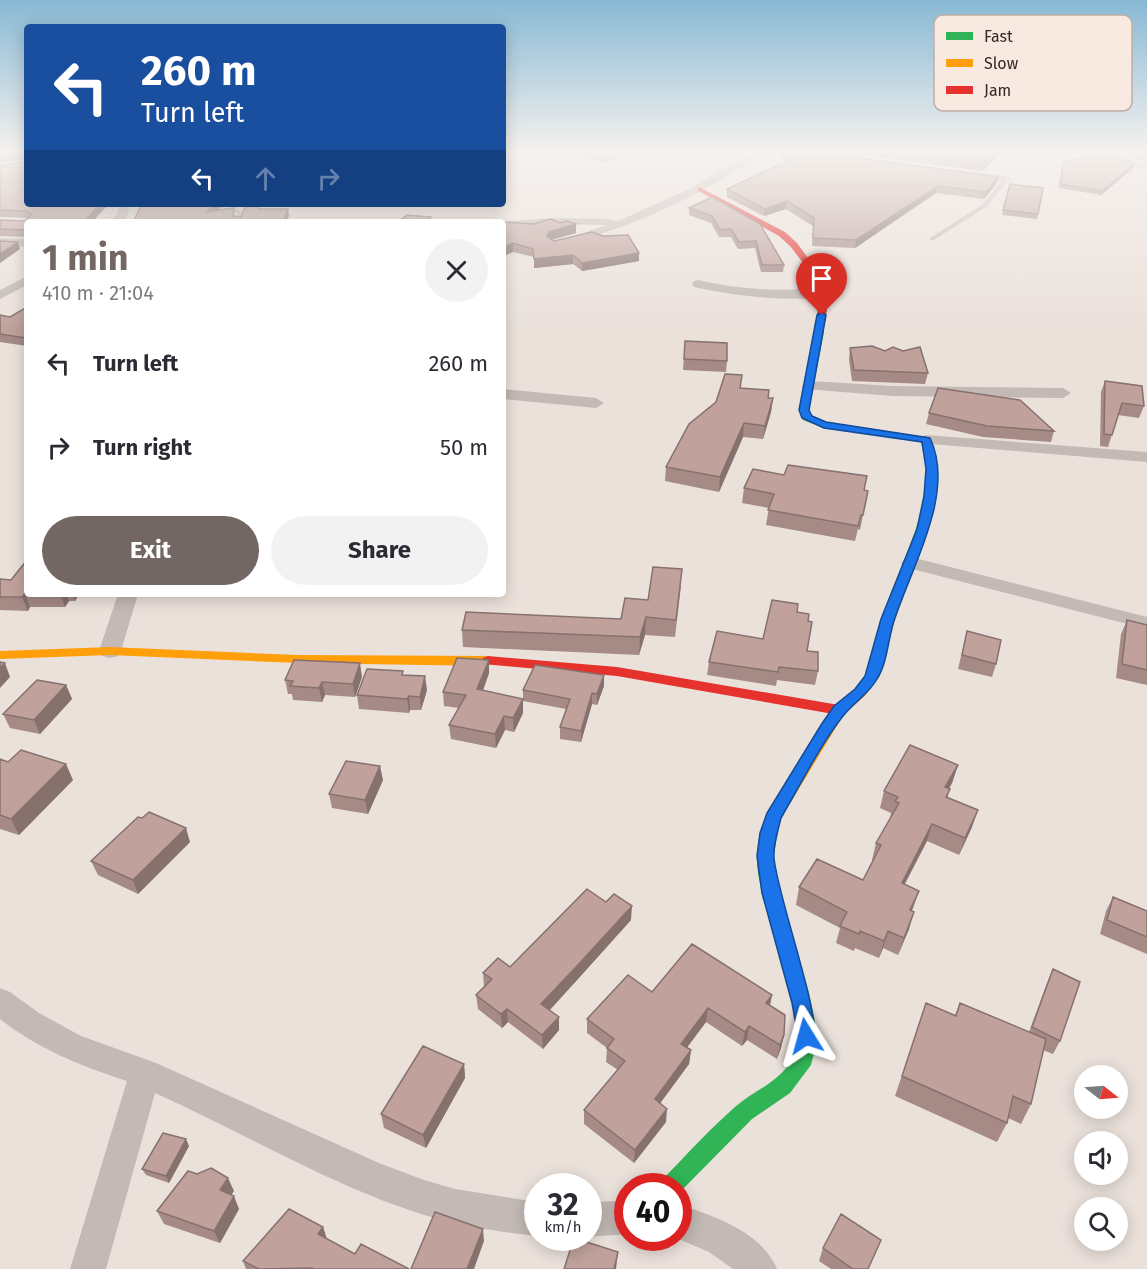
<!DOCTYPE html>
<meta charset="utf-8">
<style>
body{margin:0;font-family:"Fira Sans",sans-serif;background:#f2f2f3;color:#2b2b33;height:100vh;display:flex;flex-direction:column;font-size:22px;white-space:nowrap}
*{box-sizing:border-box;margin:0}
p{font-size:20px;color:#7c7c81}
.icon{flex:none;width:33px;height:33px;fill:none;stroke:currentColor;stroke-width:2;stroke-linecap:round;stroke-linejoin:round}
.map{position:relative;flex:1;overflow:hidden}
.details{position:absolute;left:24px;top:219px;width:482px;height:378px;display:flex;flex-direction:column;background:#fff;border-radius:6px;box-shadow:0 3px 15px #0003}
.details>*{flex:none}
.hud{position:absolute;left:24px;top:24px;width:482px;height:183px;border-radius:6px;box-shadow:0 3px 15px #0003;background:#1a4fa0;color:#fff;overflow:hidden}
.needle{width:39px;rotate:107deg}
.tools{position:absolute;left:1074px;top:1065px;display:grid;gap:12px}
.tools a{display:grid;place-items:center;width:54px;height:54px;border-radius:50%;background:#fff;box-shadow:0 3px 15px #0003;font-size:30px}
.speed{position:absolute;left:524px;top:1173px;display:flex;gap:12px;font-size:30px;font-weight:700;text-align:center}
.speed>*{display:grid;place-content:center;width:78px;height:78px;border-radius:50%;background:#fff;box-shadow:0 3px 15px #0003;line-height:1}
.speed small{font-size:15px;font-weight:400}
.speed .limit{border:9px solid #d22;background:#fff;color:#111}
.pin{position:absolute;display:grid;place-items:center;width:51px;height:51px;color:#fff;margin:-62px -26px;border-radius:50% 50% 50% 0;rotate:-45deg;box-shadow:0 0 6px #0007}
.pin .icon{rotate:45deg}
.me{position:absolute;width:66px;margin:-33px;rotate:352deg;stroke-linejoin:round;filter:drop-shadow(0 0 4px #0008)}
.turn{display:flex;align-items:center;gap:21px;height:126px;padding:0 18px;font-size:27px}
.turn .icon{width:78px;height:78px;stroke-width:2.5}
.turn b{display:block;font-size:42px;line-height:51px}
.lanes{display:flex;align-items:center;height:57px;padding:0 18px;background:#0003;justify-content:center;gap:30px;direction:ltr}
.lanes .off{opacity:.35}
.round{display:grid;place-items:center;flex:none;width:63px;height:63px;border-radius:32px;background:#f2f2f3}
.summary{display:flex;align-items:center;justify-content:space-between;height:102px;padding:0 18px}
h1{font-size:36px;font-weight:700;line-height:45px;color:#736764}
.primary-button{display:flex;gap:12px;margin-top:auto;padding:12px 18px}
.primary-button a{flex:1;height:69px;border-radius:36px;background:#736764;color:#fff;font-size:24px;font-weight:700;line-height:69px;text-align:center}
.primary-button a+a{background:#f2f2f3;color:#2b2b33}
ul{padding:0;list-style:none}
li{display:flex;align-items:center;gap:18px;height:84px;padding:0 18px}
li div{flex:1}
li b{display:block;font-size:22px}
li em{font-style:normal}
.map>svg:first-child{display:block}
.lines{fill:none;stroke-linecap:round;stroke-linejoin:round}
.lane{fill:#c3b9b5;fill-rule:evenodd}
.street{fill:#c3b9b5;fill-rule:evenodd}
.fast{fill:#30b455;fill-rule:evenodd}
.slow{fill:#ff9f0a;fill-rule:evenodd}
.jam{fill:#e5322d;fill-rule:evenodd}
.wall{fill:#a58a86}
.shaded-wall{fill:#86716d}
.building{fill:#c0a19c;stroke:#86716d;stroke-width:1.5}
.route{fill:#1a73e8;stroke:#114b97;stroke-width:1.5}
.key{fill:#f9eae1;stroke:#beafa8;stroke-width:1.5}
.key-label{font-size:16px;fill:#332624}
</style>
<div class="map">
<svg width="1147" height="1269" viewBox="0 0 1147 1269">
<rect width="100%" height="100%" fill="#ebe1db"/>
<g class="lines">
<!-- lane -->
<path class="lane" d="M1004 178 1009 179 986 207 934 240H930V238L982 205Z
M234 208 244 213 242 222H236L238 214 232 211V209Z"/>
<!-- street -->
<path class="street" d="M755 151H767C756 161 740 168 728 176 679 205 628 227 574 242L570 243 564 240 606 225 551 224 502 228V222H500L551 218 611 219 616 222 689 189Z
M1088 151H1103L1147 164V170Z
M970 171 1006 176 1011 179 1006 182 966 176 965 174Z
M119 204H129L128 214 122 222H110L117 214Z
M0 238 27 239V247L0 246Z
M27 276V285L0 299V290Z
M698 280C741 290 782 292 825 287L831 291C813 308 718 293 694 287L692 284 694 281Z
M810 381 893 386 1063 388 1071 393 1063 398 893 396 805 389 802 386 805 383Z
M502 389 596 398 604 403 596 408 502 399Z
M926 435 1147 452V462L920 443 918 440 920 437Z
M911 557 1147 617V629L904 567 901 563 904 559Z
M118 594H138L121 651 118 656 110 658 102 656 99 651Z
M0 988 10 992 39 1013 81 1036 156 1063 379 1163 424 1180 455 1189 537 1202V1236C504 1232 470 1228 438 1219 339 1191 249 1135 155 1093L106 1269H70L127 1081C81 1066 38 1049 0 1019Z
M627 1200V1234L588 1237V1203Z
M678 1204C714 1216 762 1232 777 1269H733L709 1252 676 1238H678Z"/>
<!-- fast -->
<path class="fast" d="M820 329 824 332 809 410 811 416 826 422 926 437 931 440 937 469 934 511 910 577 906 578 900 574 922 511 927 469 921 442 824 428 803 420 799 410 816 332Z
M785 792 791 794 793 798 781 818 773 857 777 880 809 993 815 1021 816 1045 811 1065 790 1093 752 1119 678 1194V1186H661L664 1178C687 1154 710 1129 735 1107 753 1091 778 1083 791 1061 815 1022 755 905 757 857 757 834 767 813 779 794Z"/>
<!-- slow -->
<path class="slow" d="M906 570 912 574 895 619 879 677 865 696 844 714 791 802 785 804 779 802 777 798 779 794 834 706 855 690 865 676 881 619 900 574Z
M110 647 298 655 488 656 495 661 488 666 298 663 110 655 0 659V651Z"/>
<!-- jam -->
<path class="jam" d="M699 187 785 232 797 243 827 284V309L823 334 816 332 819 284 791 247 779 236 697 190Z
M488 656 617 667 839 705 844 706 846 710 844 714 839 715 617 676 483 664 481 661 483 658Z"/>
</g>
<!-- wall -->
<path class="wall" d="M566 151H628L606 163Z
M836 151H1003L982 171Z
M1147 151V156L1142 160 1130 157 1131 152Z
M782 154 996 184 984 199 936 193 855 248 812 246 813 226 786 209 764 216 727 197V189L787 161 781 160Z
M1063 165 1133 168 1101 195 1059 188Z
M0 166 107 205 92 222H27V237L0 236V220L25 221 28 218 0 217Z
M1010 184 1043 188 1037 219 1002 215Z
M712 197 784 265 783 272H761L755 248 738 249 731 237H719L711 223 689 215V208Z
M502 222 534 224 560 223 576 224V233L552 240 554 241 639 253V261L582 271 573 264 534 268V257L513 252Z
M27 307V346L0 342V315L10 317Z
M685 341 727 361 726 372 683 370Z
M850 348 928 373 925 384 852 381 849 360Z
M1105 381 1144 406 1139 418 1118 415 1108 447 1100 446 1101 392Z
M740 388 768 398H773L771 412 763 439 743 437 719 492 665 481 666 467Z
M929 413 1054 431 1051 442 983 437 926 424Z
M744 488 864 490 868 491 860 530 858 529 855 541 766 525 769 508 742 503Z
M27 560V594H79L75 601H69L65 607H30L28 611 0 610V579L11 580Z
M681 586 675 637 645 635 639 655 463 647 462 630 621 619 648 600Z
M797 613 808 621 807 651 818 671 815 685 777 680 776 686 707 675 709 662 763 639Z
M1127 620 1147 625V685L1116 678 1121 634Z
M967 631 996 664 992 677 958 669Z
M489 660V673L483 691 523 713 514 732 505 730 496 748 451 739 449 725 459 708 444 706 443 692Z
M404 675 427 690 421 710H410L409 713 359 709 357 695Z
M362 677 355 697 325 695 322 702 293 700 292 694H288L285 680Z
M66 685 72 699 40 734 10 728 3 714Z
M604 686 597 705 592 704 581 742 560 739V727L566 709 523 701V690Z
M0 759 73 780 19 835 0 829Z
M958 765 952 783 949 789 948 797 972 827 959 855 927 841 905 884 912 911 909 929 898 955 883 948 879 958 855 948 854 951 836 943 840 928 796 905 799 887 863 880 873 860H872L876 843 890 819 891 813 880 808 884 791Z
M383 780 368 814 332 808 329 794Z
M190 842 138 894 98 875 91 861Z
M1113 897 1147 911V954L1100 934 1106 911Z
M631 920 550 1010 559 1017V1030L543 1049 508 1022 502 1028 478 1009 476 995 484 987 483 973 510 967Z
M1053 969 1060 1041 1053 1054 1043 1050 1031 1104 1021 1124 1008 1118 1007 1123 997 1142 895 1096 926 1003 955 1015 960 1003 1029 1032 1047 983Z
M652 992 772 995 770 1006 784 1035 781 1048 777 1059 747 1040 742 1046 706 1022 687 1047 691 1050 689 1064 660 1103 666 1122 634 1163 584 1124V1110L618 1070 606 1062 607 1048 587 1033V1019Z
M464 1064 465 1078 426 1148 384 1128 381 1114Z
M189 1146 169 1183 146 1175 142 1169Z
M234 1191 231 1195 239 1209 220 1243 164 1224 157 1211Z
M323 1227 326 1238 355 1254 409 1269H246L243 1261Z
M823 1248 869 1269H831L819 1261Z"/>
<!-- shaded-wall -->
<path class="shaded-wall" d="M614 151H628L606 163V156Z
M997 151H1003L982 171 983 163Z
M25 152 27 159 0 163V157Z
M1147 153V156L1142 160 1143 156Z
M1134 164 1133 168 1101 195 1102 191Z
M998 177 996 184 984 199 986 192Z
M938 186 936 193 855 248 856 240Z
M787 201 786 209 764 216 765 209Z
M100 204H109L92 222H84Z
M216 204H225L208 219 206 212Z
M288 209 289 216 286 222H283Z
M576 224V233L549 240 547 236 549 232Z
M18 242 20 249 0 263V254Z
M513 243V252L502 257V248Z
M639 253V261L582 271V263Z
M573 255V264L534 268V259Z
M773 398 771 412 763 439 765 426Z
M744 423 743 437 719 492 720 477Z
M25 593 30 607 28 611 22 597Z
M60 594H66L69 601 65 607Z
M72 594H79L75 601Z
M646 617 645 635 639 655 640 637Z
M489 660V673L478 703 477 689Z
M5 663 10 677 0 688V668Z
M360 663 362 677 355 697 353 684Z
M604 675V686L597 705V694Z
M425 676 427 690 421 710 420 697Z
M322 682 325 695 322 702 319 688Z
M66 685 72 699 40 734 34 720Z
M592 693V704L581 742V731Z
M409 696 410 710 409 713 407 699Z
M523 699V713L514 732 513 718Z
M504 716 505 730 496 748 495 734Z
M66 764 73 780 19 835 11 819Z
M958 765 952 783 939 804 945 787Z
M380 766 383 780 368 814 365 800Z
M978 810 972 827 959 855 965 838Z
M932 824 927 841 896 900 902 883Z
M186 828 190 842 138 894 133 880Z
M919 891 913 908 905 928 910 910Z
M632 906 631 920 577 980 542 1018 541 1004Z
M914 912 909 929 898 955 904 938Z
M888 931 883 948 879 958 884 941Z
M772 995 769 1009 766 1003Z
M708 1008 706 1022 680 1057 681 1044Z
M507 1009 508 1022 502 1028 501 1014Z
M559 1017V1030L543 1049 542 1035Z
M749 1026 747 1040 742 1046 745 1032Z
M784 1035 781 1048 777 1059 780 1045Z
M691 1050 689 1064 653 1113 655 1099Z
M464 1064 465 1078 426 1148 423 1135Z
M667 1109 666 1122 634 1163 635 1150Z
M186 1139 189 1146 169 1183 166 1176Z
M228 1178 234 1191 226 1203 220 1190Z
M234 1196 239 1209 220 1243 214 1231Z
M323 1227 327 1239 318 1234Z
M483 1229 484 1241 474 1269H467Z
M618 1252 616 1269H614Z"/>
<!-- building -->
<path class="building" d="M0 151H27V160L25 152 0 157Z
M590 151H614L606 156Z
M786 151H809L998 177 986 192 938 186 856 240 813 238 814 218 787 201 765 209 727 189 798 156 782 154Z
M889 151H997L983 163Z
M1143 151H1147V153L1143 156 1131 152Z
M1108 155 1134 164 1102 191 1060 184 1064 161Z
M27 161V204H100L84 222H27V235L25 230 0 229V220L25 221 32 214 26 211 0 210V166Z
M1010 184 1043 188 1038 214 1003 210Z
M712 197 760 224 784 265H762L756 241 739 242 731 229 720 230 712 216 689 208Z
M142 204H216L206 212 234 208 233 216 241 217 245 207 257 205 259 209H288L283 222H133Z
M407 215 431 217 427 221 438 222H398Z
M550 219 560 223 567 221 576 224 549 232 547 236 554 241 592 232 603 236 628 235 639 253 582 263 573 255 534 259 533 249 513 243 502 248V222L534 224Z
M0 241 18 242 0 254Z
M27 307V337L26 338 0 334V315L10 317Z
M685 341 727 343V361L684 359Z
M872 346 885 351 893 347 903 351 920 347 928 373 854 370 850 348Z
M725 374 742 375 740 388 769 390 768 398H773L765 426 744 423 720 477 666 467 689 424 716 402Z
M1105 381 1142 386 1144 406 1122 403 1112 435 1104 434Z
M938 388 1020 400 1054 431 987 426 929 413Z
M788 465 867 476 864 490 868 491 863 515H861L858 526 768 510 774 494 744 488 753 469 784 475Z
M27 560V593H25L22 597H0V579L11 580Z
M653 567 682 569 676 620 646 617 640 637 462 630 466 612 621 619 625 598 648 600Z
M772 600 798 604 797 612 809 614 808 621 812 622 807 651 818 652V671L779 667 778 672 709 662 717 631 763 639Z
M1127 620 1147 625V670L1122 664Z
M967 631 1001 640 996 664 962 655Z
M457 658 489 660 477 689 523 699 513 718 504 716 495 734 449 725 466 695 443 692Z
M294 660 360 663 353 684 322 682 319 688 290 686 293 681 285 680Z
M0 662 5 663 0 668Z
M535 665 604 675 597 694 592 693 581 731 560 727 570 699 523 690Z
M367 669 403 671 402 675 425 676 420 697 409 696 407 699 357 695Z
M37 680 66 685 34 720 3 714Z
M910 745 958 765 945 787 950 789 946 797 978 810 965 838 932 824 902 883 919 891 910 910 914 912 904 938 888 931 884 941 860 931 859 934 840 926 847 912 799 887 817 859 863 880 881 845 876 843 899 803 895 801 898 797 884 791Z
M21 750 66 764 11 819 0 815V759L8 762Z
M346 761 380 766 365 800 329 794Z
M149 812 186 828 133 880 91 861 138 817 142 818Z
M587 889 606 902 614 894 632 906 577 966 541 1004 559 1017 542 1035 507 1009 501 1014 476 995 492 979 483 973 498 958 510 967Z
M1113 897 1147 911V937L1107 920Z
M692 944 772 995 766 1003 785 1015 784 1035 780 1045 749 1026 745 1032 708 1008 681 1044 691 1050 655 1099 667 1109 635 1150 584 1110 625 1061 607 1048 614 1039 587 1019 628 975 652 992Z
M1053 969 1080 982 1060 1041 1032 1027Z
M926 1003 956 1016 960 1003 1046 1039 1031 1104 1013 1096 1007 1123 902 1076Z
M423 1046 464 1064 423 1135 381 1114Z
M163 1133 186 1139 166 1176 142 1169Z
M211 1168 228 1178 220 1190 234 1196 214 1231 157 1211 188 1171 197 1174Z
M289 1209 323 1227 318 1234 355 1254 361 1244 409 1269H312V1268L259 1269 243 1261Z
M435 1212 483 1229 467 1269H411Z
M841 1214 881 1240 868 1269H853L823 1248Z
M574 1238 618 1252 614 1269H564Z"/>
<!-- sky -->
<linearGradient id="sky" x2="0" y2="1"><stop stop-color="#87b8d4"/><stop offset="0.46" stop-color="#f6f2ef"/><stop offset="1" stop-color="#f6f2ef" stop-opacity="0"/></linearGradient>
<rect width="1147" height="329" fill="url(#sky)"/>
<!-- route -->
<path class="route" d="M822 312 826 315 809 410 812 416 826 422 930 438C956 492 912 566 895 618 888 637 888 662 877 679 868 695 854 702 843 716 819 747 801 784 781 818 778 830 773 845 774 858 777 895 823 1020 813 1042L806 1045 799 1042 792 1003 762 893 757 856 760 833 767 813 821 725 834 706 855 689 865 676 881 619 917 529 924 496 926 469 922 442 824 428 802 418 799 410 817 315Z"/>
<!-- legend -->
<rect x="934" y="15" width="198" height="96" rx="9" class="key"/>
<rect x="946" y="32" width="27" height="8" fill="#30b455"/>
<rect x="946" y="59" width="27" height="8" fill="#ff9f0a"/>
<rect x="946" y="86" width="27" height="8" fill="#e5322d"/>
<g class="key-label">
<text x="984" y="42">Fast</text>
<text x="984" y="69">Slow</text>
<text x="984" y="96">Jam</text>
</g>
</svg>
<div class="tools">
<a><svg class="needle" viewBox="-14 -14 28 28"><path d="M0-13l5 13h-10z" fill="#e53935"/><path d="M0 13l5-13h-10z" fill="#7c7c81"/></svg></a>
<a><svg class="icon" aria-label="sound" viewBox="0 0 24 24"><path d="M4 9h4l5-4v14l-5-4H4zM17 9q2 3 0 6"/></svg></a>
<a><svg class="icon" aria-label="search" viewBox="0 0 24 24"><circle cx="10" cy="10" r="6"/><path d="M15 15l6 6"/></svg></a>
</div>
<div class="speed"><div>32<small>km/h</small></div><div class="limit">40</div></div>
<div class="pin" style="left:822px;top:315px;background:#d93025"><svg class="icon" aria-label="arrive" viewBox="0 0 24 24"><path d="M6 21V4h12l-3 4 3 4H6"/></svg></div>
<svg class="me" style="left:806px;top:1036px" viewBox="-20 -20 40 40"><path d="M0-17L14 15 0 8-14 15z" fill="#1a73e8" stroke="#fff" stroke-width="4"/></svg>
<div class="hud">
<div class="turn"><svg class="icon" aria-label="left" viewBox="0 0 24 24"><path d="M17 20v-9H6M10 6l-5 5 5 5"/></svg><div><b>260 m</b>Turn left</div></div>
<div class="lanes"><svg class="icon" aria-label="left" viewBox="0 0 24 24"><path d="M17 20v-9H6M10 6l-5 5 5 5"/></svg><svg class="icon off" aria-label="ahead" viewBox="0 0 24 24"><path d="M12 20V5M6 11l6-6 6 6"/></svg><svg class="icon off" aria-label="right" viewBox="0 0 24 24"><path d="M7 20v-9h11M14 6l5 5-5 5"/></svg></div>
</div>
<section class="details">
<div class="summary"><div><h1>1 min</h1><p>410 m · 21:04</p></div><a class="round"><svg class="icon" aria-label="close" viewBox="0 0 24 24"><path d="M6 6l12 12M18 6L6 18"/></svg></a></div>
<ul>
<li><svg class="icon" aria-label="left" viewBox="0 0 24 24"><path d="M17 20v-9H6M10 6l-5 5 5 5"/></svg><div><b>Turn left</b></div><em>260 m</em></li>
<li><svg class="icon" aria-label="right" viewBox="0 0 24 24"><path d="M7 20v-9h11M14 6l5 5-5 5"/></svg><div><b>Turn right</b></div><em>50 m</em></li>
</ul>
<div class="primary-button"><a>Exit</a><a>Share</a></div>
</section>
</div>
